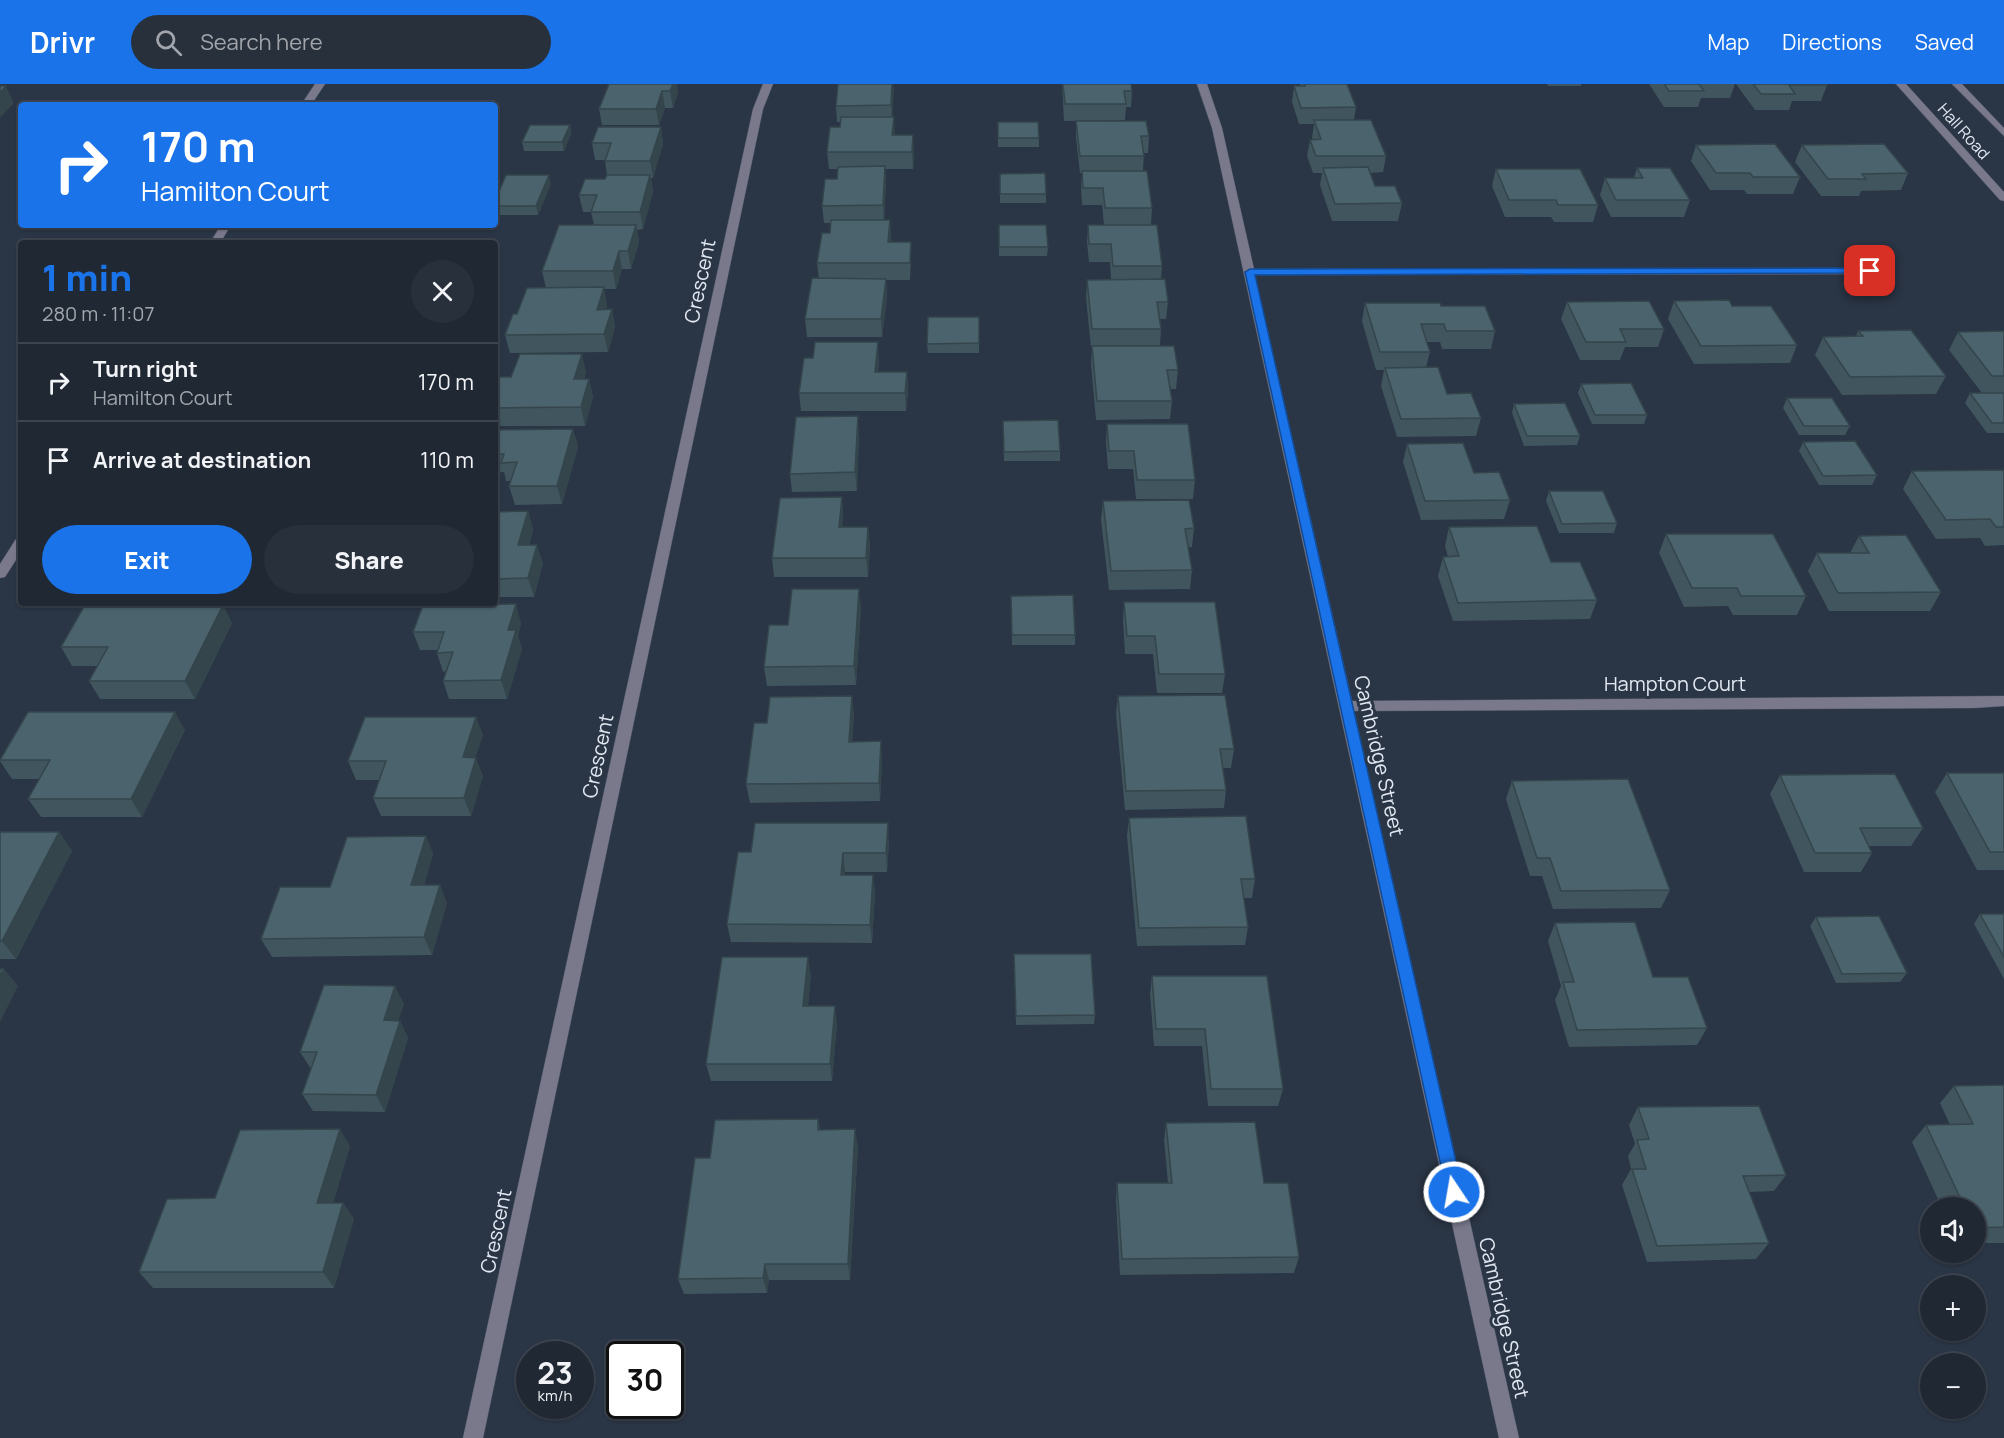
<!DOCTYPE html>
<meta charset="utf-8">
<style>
body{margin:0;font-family:Manrope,sans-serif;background:#28303c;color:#f1f3f6;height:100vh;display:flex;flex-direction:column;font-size:22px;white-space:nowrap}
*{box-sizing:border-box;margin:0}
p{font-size:20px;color:#a2a6ac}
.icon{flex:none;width:33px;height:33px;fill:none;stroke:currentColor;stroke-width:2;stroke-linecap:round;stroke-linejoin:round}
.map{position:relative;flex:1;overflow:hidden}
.sheet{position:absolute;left:18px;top:156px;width:480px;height:366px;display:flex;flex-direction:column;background:#202834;border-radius:6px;box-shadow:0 2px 4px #0004,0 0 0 2px #3d444f}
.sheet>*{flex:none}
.top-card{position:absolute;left:18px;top:18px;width:480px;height:126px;border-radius:6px;box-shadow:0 2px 4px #0004,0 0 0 2px #3d444f;background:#1a73e8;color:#fff;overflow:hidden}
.fabs{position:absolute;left:1920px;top:1113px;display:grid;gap:12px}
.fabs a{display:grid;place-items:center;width:66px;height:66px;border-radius:50%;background:#202834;box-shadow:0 2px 4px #0004,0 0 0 2px #3d444f;font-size:30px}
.speed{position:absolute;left:516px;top:1257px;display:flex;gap:12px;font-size:30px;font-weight:700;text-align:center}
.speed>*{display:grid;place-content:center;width:78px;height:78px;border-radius:50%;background:#202834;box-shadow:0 2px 4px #0004,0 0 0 2px #3d444f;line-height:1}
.speed small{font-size:15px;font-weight:400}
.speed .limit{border:3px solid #111;border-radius:9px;background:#fff;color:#111}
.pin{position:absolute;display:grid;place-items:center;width:51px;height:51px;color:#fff;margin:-26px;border-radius:12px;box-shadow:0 3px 9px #0006}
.me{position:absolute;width:66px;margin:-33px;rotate:348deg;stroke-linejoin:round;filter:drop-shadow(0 0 4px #0008)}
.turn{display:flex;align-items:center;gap:21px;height:126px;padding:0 24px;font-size:27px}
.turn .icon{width:78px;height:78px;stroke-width:2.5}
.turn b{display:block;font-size:42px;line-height:51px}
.round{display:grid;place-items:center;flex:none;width:63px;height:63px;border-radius:32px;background:#28303c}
.summary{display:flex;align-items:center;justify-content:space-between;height:102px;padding:0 24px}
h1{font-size:36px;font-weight:800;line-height:45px;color:#1a73e8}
.primary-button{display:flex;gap:12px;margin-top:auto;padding:12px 24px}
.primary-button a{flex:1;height:69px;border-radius:36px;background:#1a73e8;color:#fff;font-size:24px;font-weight:800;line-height:69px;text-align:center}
.primary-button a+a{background:#28303c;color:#f1f3f6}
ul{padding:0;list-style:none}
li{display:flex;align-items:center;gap:18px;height:78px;padding:0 24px;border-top:2px solid #3d444f}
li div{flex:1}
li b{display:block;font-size:22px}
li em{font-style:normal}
header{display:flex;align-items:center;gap:36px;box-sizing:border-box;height:84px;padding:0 30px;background:#1a73e8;color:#fff}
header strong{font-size:28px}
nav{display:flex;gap:33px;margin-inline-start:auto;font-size:21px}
.search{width:420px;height:54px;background:#28303c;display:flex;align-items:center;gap:15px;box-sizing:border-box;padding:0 21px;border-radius:33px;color:#a2a6ac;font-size:22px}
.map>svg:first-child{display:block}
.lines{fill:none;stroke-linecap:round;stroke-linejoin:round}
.minor-casing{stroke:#475261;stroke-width:1}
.minor{fill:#7a798c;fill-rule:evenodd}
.wall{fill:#40555d}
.shaded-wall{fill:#34454c}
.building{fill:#4b636c;stroke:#34454c;stroke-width:1.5}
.route{fill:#1a73e8;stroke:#114b97;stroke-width:1.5}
.labels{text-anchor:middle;stroke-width:6;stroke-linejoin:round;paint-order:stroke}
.far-street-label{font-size:16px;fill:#e1e8f2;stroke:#2a3545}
.street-label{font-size:20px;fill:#e1e8f2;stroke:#2a3545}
</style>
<header>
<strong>Drivr</strong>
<div class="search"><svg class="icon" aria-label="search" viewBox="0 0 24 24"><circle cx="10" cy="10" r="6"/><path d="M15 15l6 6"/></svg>Search here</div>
<nav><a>Map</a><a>Directions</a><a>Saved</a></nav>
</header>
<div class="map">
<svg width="2004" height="1354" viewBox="0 0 2004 1354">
<rect width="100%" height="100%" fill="#2a3545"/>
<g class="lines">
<defs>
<path id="minor" d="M315 0H325L311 21H301Z
M763 0H773L763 25 483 1354H463L753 25Z
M1197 0H1207L1222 44 1254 185 1871 184 1876 187 1871 190 1255 191 1352 617 2004 612V622L1974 624 1354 627 1519 1354H1499L1212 44Z
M1896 0H1906L2004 108V117L2000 116Z
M1952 0H1962L2004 44V52Z
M221 141H231L220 159H210Z
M21 454V468L5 493 0 494V480L16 455Z"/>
</defs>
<!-- minor casing -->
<use href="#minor" class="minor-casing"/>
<!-- minor -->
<use href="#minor" class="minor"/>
</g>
<!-- wall -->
<path class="wall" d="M609 0 678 8 673 24H665L659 41H602L599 25Z
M838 0H893L892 33 894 51 914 68 913 85H885L886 99 884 136H890L891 158 911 176 910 196H886L887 213 882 253H807L805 235 819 195 817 179 830 149 831 139H824L822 122 837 95 838 85H829L827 68 840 43V38H837L836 22Z
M1062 0H1131L1132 7 1131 23H1126L1125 36 1064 37Z
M1300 0H1347L1356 23 1354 36 1386 72 1383 88 1370 89 1375 102 1402 119 1398 137H1332L1320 101 1322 89H1313L1307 72 1310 56H1313L1312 53 1314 40H1299L1292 18 1294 2H1300Z
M1547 0H1581V2H1548Z
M1649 0H1735L1730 14H1701L1698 23H1664Z
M1736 0H1826L1827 1 1821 17H1792L1789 26H1755Z
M1076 37 1149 52 1148 69H1144L1143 87 1152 124 1151 141 1162 182 1161 195 1168 218 1166 235H1160L1161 245 1160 262 1178 286 1176 305H1170L1172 317 1170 335 1096 336 1091 280 1092 263H1091L1086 214 1087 196H1111L1110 178H1089L1087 158 1088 141H1104L1102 121H1082L1081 104 1082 89H1080L1076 54Z
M998 38 1039 54V63H998Z
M570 41 571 50 564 67H524L522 58Z
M661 43 663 60 653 94H651L653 108 643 145 637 146 639 158 631 185H622L616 205H604L607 221 606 225H612L615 243 608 268 510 269 505 251 517 230 546 204 542 187 594 141 591 128H583L579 111 605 95 607 91 605 76H595L592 59Z
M1696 61 1800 93 1793 110H1747L1744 106H1710L1691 77Z
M1802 61 1908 89 1901 106 1861 107 1859 112H1821L1795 78Z
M1637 84 1690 116 1684 133H1611L1600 111 1605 94H1634Z
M1496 85 1598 121 1593 138H1554L1551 133H1505L1492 102Z
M1000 90 1046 110V119H1000Z
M551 100 538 131H495V117Z
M334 141H389L387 146H335Z
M999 141 1048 163 1047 172H999Z
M1674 217 1797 261 1790 279 1694 280 1668 235Z
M1567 218 1664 245 1658 263H1625L1620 276H1580L1561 235Z
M1365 219 1441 222 1495 247 1491 265H1442L1440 258H1427L1430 268 1426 283 1447 310 1481 334 1476 352 1397 353 1381 302 1384 286H1376L1362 237Z
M979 233V269H928L927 260Z
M1858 247 1946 292 1936 310 1842 311 1815 271 1823 253 1856 252Z
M2004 247V349H1987L1965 319 1970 309H1982L1949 266 1958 248Z
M879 276 878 288H907L908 306 906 327H801L799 309Z
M586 288 584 295H589L593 313 585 342H495V293H511Z
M1581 300 1647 331 1644 340H1592L1578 309Z
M1787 314 1850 342 1845 351H1799L1783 324Z
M1514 320 1580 352 1577 361 1524 362 1512 329Z
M1003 337 1060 367V377H1004Z
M1107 340 1195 396 1193 415H1136L1133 385H1108L1106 359Z
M573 345 578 363 562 420 515 421 509 402 511 397H506L504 388 495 389V346Z
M859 350 857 407 792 408 790 390Z
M1803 358 1877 391 1872 401H1819L1799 367Z
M1407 360 1474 389 1510 416 1504 435 1421 436 1403 378Z
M2004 386V461L1985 462 1980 454 1936 455 1903 405 1912 387Z
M1549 407 1617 439 1614 449H1559L1546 417Z
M842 413 843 432 842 443H868L870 462 868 493H774L772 474Z
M1103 417 1194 444 1192 463H1188L1192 486 1190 505 1109 506 1101 436Z
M528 427 533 446 529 461 543 479 534 513H495V428Z
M1449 443 1597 516 1590 535 1453 537 1438 492 1443 473H1448L1445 462Z
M1666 450 1806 512 1797 531H1733L1728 522 1684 523 1659 469Z
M1859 452 1941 508 1930 527H1829L1808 487 1817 469H1850Z
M1011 512 1075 551V561H1012Z
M1124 518 1225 590 1222 609H1157L1153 570H1125L1123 537Z
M861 523 856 601 767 602 764 583Z
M232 539 195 615H100L89 597 97 582H72L61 563Z
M521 539 518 552 522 565 507 615H449L443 597 446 587 443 588 437 569 438 566H420L413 548Z
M1118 612 1234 665 1231 684H1223L1226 706 1224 724 1125 726 1116 630Z
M854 630 852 658 882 676 880 717 750 719 746 700 767 639Z
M185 646 142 733H41L28 715 40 695H12L0 677V675Z
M483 651 475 674 483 692 471 732H381L373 714 379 696H356L348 677Z
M1947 689H2004V786H1977L1935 708Z
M1780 691 1923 744 1911 762H1869L1872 769 1861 788H1804L1770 710Z
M1512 697 1670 806 1661 824 1553 825 1542 792H1530L1506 715Z
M1129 734 1255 795 1252 814H1244L1248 843 1245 861 1137 862 1127 752Z
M0 748H59L72 767 16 875H0Z
M426 752 433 770 424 801 447 819 432 871 272 873 261 855 330 803Z
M889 757 887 788H845V791H873L875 809 872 859 731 858 727 840 751 768Z
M1980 830H2004V895L1974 840Z
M1816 833 1907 889 1900 898 1836 899 1810 842Z
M1555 839 1653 893 1707 944 1697 961 1569 963 1555 916 1561 902 1548 857Z
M1014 880 1095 931 1094 940 1016 941Z
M811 891 808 922 837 940 832 997H711L706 980Z
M1152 892 1283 1005 1278 1022H1208L1202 962H1154L1150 910Z
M404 920 398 936 400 937 408 954 385 1028 313 1027 302 1010 311 985 300 968Z
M2004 1001V1159H1976V1124H1942L1912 1058 1926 1041H1950L1940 1019 1954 1002Z
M1638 1023 1786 1091 1774 1107 1749 1108 1769 1159 1756 1175 1647 1178 1622 1101 1631 1085 1628 1072 1635 1060 1629 1041Z
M818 1035 820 1046 858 1062 850 1196H769L767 1209 684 1210 678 1195 710 1074Z
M1166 1039 1264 1099 1299 1173 1294 1189 1120 1191 1116 1116 1117 1099H1168L1164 1056Z
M350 1062 333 1119H343L354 1135 334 1204H153L139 1188 215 1114Z"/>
<!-- shaded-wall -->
<path class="shaded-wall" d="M673 0H677L678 8 673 24 670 7Z
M892 0H893L894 5 892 38 891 21Z
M6 2 14 19 0 34V9Z
M662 7 665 24 659 41 656 25Z
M894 33 895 50 893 68 892 51Z
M570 41 571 50 564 67 562 58Z
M661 43 663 60 653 94 650 77Z
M913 51 914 68 913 85 912 68Z
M885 82 886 99 884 138 883 121Z
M549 91 551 100 538 131 536 122Z
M650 91 653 108 643 145 640 128Z
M890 136 891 153 889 176 888 158Z
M636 141 639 158 631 185 628 167Z
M619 167 622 185 616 205 613 187Z
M886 195 887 213 882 253 881 235Z
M604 203 607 221 601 243 597 226Z
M612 225 615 243 608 268 604 250Z
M878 258 879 276 876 306 875 288Z
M582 270 586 288 578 313 574 295Z
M907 288 908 306 906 327 905 309Z
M589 295 593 313 585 342 581 323Z
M858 332 859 350 857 407 855 388Z
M573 345 578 363 562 420 557 402Z
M842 413 843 432 841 462 839 443Z
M528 427 533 446 523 479 518 461Z
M868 443 870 462 868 493 866 474Z
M537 461 543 479 534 513 528 494Z
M859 505 861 523 856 601 854 582Z
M516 520 521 539 518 552 522 565 507 615 501 596 508 546Z
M223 521 232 539 195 615 185 597Z
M852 612 854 630 851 676 849 658Z
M175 628 185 646 142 733 131 715Z
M476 633 483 651 469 692 463 673Z
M881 657 882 676 880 717 879 699Z
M476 674 483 692 471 732 464 714Z
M888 739 889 757 887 788 886 769Z
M59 748 72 767 16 875 2 857Z
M426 752 433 770 419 819 411 801Z
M843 769 845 788 843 809 841 791Z
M873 791 875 809 872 859 870 841Z
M440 801 447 819 432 871 424 853Z
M808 873 811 891 806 940 803 922Z
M4 885 18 902 0 938V892Z
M395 902 404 920 393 953 384 936Z
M835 922 837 940 832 997 830 980Z
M400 937 408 954 385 1028 376 1011Z
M340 1045 350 1062 328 1135 317 1119Z
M855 1045 858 1062 850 1196 848 1180Z
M343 1119 354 1135 334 1204 323 1188Z
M765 1180 769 1196 767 1209 763 1194Z"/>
<!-- building -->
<path class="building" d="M609 0H673L670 7H662L656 25H599Z
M838 0H892L891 21 836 22Z
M1063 0H1131L1132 7H1124L1126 20H1065Z
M1304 0H1347L1356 23 1301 24 1294 2H1305Z
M1664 0H1699L1704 7H1669Z
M1753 0H1826L1827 1H1789L1795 10H1761Z
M0 2H6L0 9Z
M841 33H894L892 51H913L912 68H827L830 43H840Z
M1314 36H1371L1386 72H1316L1310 56 1321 55Z
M1076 37H1146L1149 52H1141L1144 72H1080Z
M998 38H1038L1039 54H998Z
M530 41H570L562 58H522Z
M598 43H661L650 77H605L611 59H592Z
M1775 60 1800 93H1753L1750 89H1716L1696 61Z
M1884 60 1908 89 1862 90 1866 95H1828L1802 61Z
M885 82 883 121 822 122 825 95H837L838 83Z
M1368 83 1375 102H1395L1402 119 1335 120 1323 84Z
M1637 84H1670L1690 116H1616L1605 94H1643Z
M1496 85H1580L1598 121H1558L1556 116H1509Z
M1082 87H1147L1152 124H1105L1103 104H1083Z
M1045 89 1046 110H1000V90Z
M506 91H549L536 122H495V117Z
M607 91H650L640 128H591L597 111H579L585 95H605Z
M831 136H890L888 158H911L910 179H817L822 149H830Z
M559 141H636L628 167H619L613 187H542Z
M999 141H1046L1048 163H999Z
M1088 141H1157L1162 182H1113L1111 160H1089Z
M812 194 886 195 881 235H805Z
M1165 195 1168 218H1157L1161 245H1092L1087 196Z
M604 203 597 226 612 225 604 250 505 251 513 230H517L527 204Z
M1729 216 1732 222H1771L1797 261 1701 262 1674 217Z
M1649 217 1664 245H1620L1626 258H1586L1567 218Z
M1365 219H1440L1441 222H1485L1495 247H1446L1444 240H1421L1430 268H1380Z
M928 233H979V259L927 260Z
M1911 246 1946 292 1850 293 1823 253 1863 252 1858 247Z
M2004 247V292H1992L1958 248Z
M815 258H878L875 288H907L905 309H799L804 274H813Z
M1092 262H1174L1178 286H1167L1172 317H1097Z
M520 270H582L574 295H589L581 323 495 324V293H511Z
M1438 283 1447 310 1471 309 1481 334 1401 335 1385 284Z
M1631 299 1647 331H1595L1581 300Z
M1970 309H2004V339H1992Z
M1787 314H1832L1850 342H1804Z
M1565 319 1580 352H1527L1514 320Z
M858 332 855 388 790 390 796 333Z
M1058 336 1060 367 1004 368 1003 337Z
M1107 340H1188L1195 396H1137L1134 367H1109Z
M573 345 557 402H509L517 378 501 379 504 370H495V346Z
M1855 357 1877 391 1823 392 1803 358Z
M1463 359 1474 389 1499 388 1510 416 1425 417 1407 360Z
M2004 386V443H1996L1990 435 1946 436 1912 387Z
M1549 407H1603L1617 439 1562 440Z
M842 413 839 443H868L866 474H772L780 414Z
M1189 416 1194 444 1185 445 1192 486 1111 487 1103 417Z
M528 427 518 461H537L528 494 495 495V428Z
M1537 442 1551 478H1580L1597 516 1458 519 1443 473 1459 472 1449 443Z
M1666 450H1773L1806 512H1741L1737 504H1692Z
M1906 451 1941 508 1838 509 1817 469H1869L1859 452Z
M792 505H859L854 582 764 583 769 541H788Z
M1073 511 1075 551H1012L1011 512Z
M1124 518H1215L1225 590H1159L1155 552H1127Z
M516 520 508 546H516L501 596 443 597 453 568 437 569 444 548H413L423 521Z
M85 521H223L185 597H89L108 563H61Z
M1225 611 1234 665H1220L1226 706 1126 707 1118 612Z
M852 612 849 658 881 657 879 699 746 700 754 639H767L770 613Z
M28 628H175L131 715H28L50 676H0Z
M365 633H476L463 673 476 674 464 714H373L386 677H348Z
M1947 689H2004V768H1990Z
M1895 690 1923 744H1860L1872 769H1815L1780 691Z
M1628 695 1670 806 1561 807 1550 774H1537L1512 697Z
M1246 732 1255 795H1241L1248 843 1139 844 1129 734Z
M755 739H888L886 769H843L841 791H873L870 841 727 840 738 768H751Z
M0 748H59L2 857H0Z
M426 752 411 801H440L424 853 261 855 280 803H330L347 753Z
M1980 830H2004V873Z
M1879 832 1907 889 1842 890 1816 833Z
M1635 838 1653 893H1688L1707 944 1577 946 1563 898H1574L1555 839Z
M1014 870H1091L1095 931 1016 932Z
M722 873H808L803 922H835L830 980H706Z
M0 885H4L0 892Z
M1152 892H1267L1283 1005H1211L1205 945H1156Z
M324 901 395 902 384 936 400 937 376 1011 302 1010 317 968H300Z
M2004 1001V1143L1976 1144V1124H1965L1926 1041 1973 1040 1954 1002Z
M1759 1022 1786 1091 1743 1092 1769 1159 1657 1162 1632 1085H1646L1637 1056 1649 1055 1638 1023Z
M818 1035V1046L855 1045 848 1180H765L763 1194 678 1195 695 1074H710L715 1036Z
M1255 1038 1264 1099H1288L1299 1173 1122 1175 1117 1099H1172L1166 1039Z
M340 1045 317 1119H343L323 1188H139L167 1115 215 1114 240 1046Z"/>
<!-- route -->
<path class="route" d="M1870 184 1874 185V189L1255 191 1463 1108 1460 1114 1454 1116 1448 1114 1245 188 1250 185Z"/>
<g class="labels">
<!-- far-street labels -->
<g class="far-street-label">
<text transform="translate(1964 47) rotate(48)" y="6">Hall Road</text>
</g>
<!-- street labels -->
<g class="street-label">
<text transform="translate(700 197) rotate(-78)" y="7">Crescent</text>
<text x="1675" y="607">Hampton Court</text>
<text transform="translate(598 672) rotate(-78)" y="7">Crescent</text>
<text transform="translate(1379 672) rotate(77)" y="7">Cambridge Street</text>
<text transform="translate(496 1147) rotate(-78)" y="7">Crescent</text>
<text transform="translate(1504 1234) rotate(77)" y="7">Cambridge Street</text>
</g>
</g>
</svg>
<div class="fabs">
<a><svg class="icon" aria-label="sound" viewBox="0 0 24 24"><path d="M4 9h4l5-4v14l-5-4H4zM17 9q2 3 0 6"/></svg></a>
<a>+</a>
<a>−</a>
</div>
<div class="speed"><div>23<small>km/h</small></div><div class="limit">30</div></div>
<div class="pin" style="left:1870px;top:187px;background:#d93025"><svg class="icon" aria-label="arrive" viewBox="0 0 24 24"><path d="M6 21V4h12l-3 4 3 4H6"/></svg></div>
<svg class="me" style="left:1454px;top:1108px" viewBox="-20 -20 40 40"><circle r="17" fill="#1a73e8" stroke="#fff" stroke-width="3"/><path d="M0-11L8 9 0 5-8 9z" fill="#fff"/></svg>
<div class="top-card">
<div class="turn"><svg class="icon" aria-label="right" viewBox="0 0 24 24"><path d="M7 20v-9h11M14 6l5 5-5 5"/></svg><div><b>170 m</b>Hamilton Court</div></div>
</div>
<section class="sheet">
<div class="summary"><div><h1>1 min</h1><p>280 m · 11:07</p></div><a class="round"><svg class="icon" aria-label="close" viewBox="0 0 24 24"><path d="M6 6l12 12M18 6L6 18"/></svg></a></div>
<ul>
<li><svg class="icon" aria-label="right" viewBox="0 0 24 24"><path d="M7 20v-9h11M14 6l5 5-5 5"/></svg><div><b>Turn right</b><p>Hamilton Court</p></div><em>170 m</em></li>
<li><svg class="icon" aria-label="arrive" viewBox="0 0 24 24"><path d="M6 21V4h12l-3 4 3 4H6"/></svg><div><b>Arrive at destination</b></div><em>110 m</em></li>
</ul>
<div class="primary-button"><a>Exit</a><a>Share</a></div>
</section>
</div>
